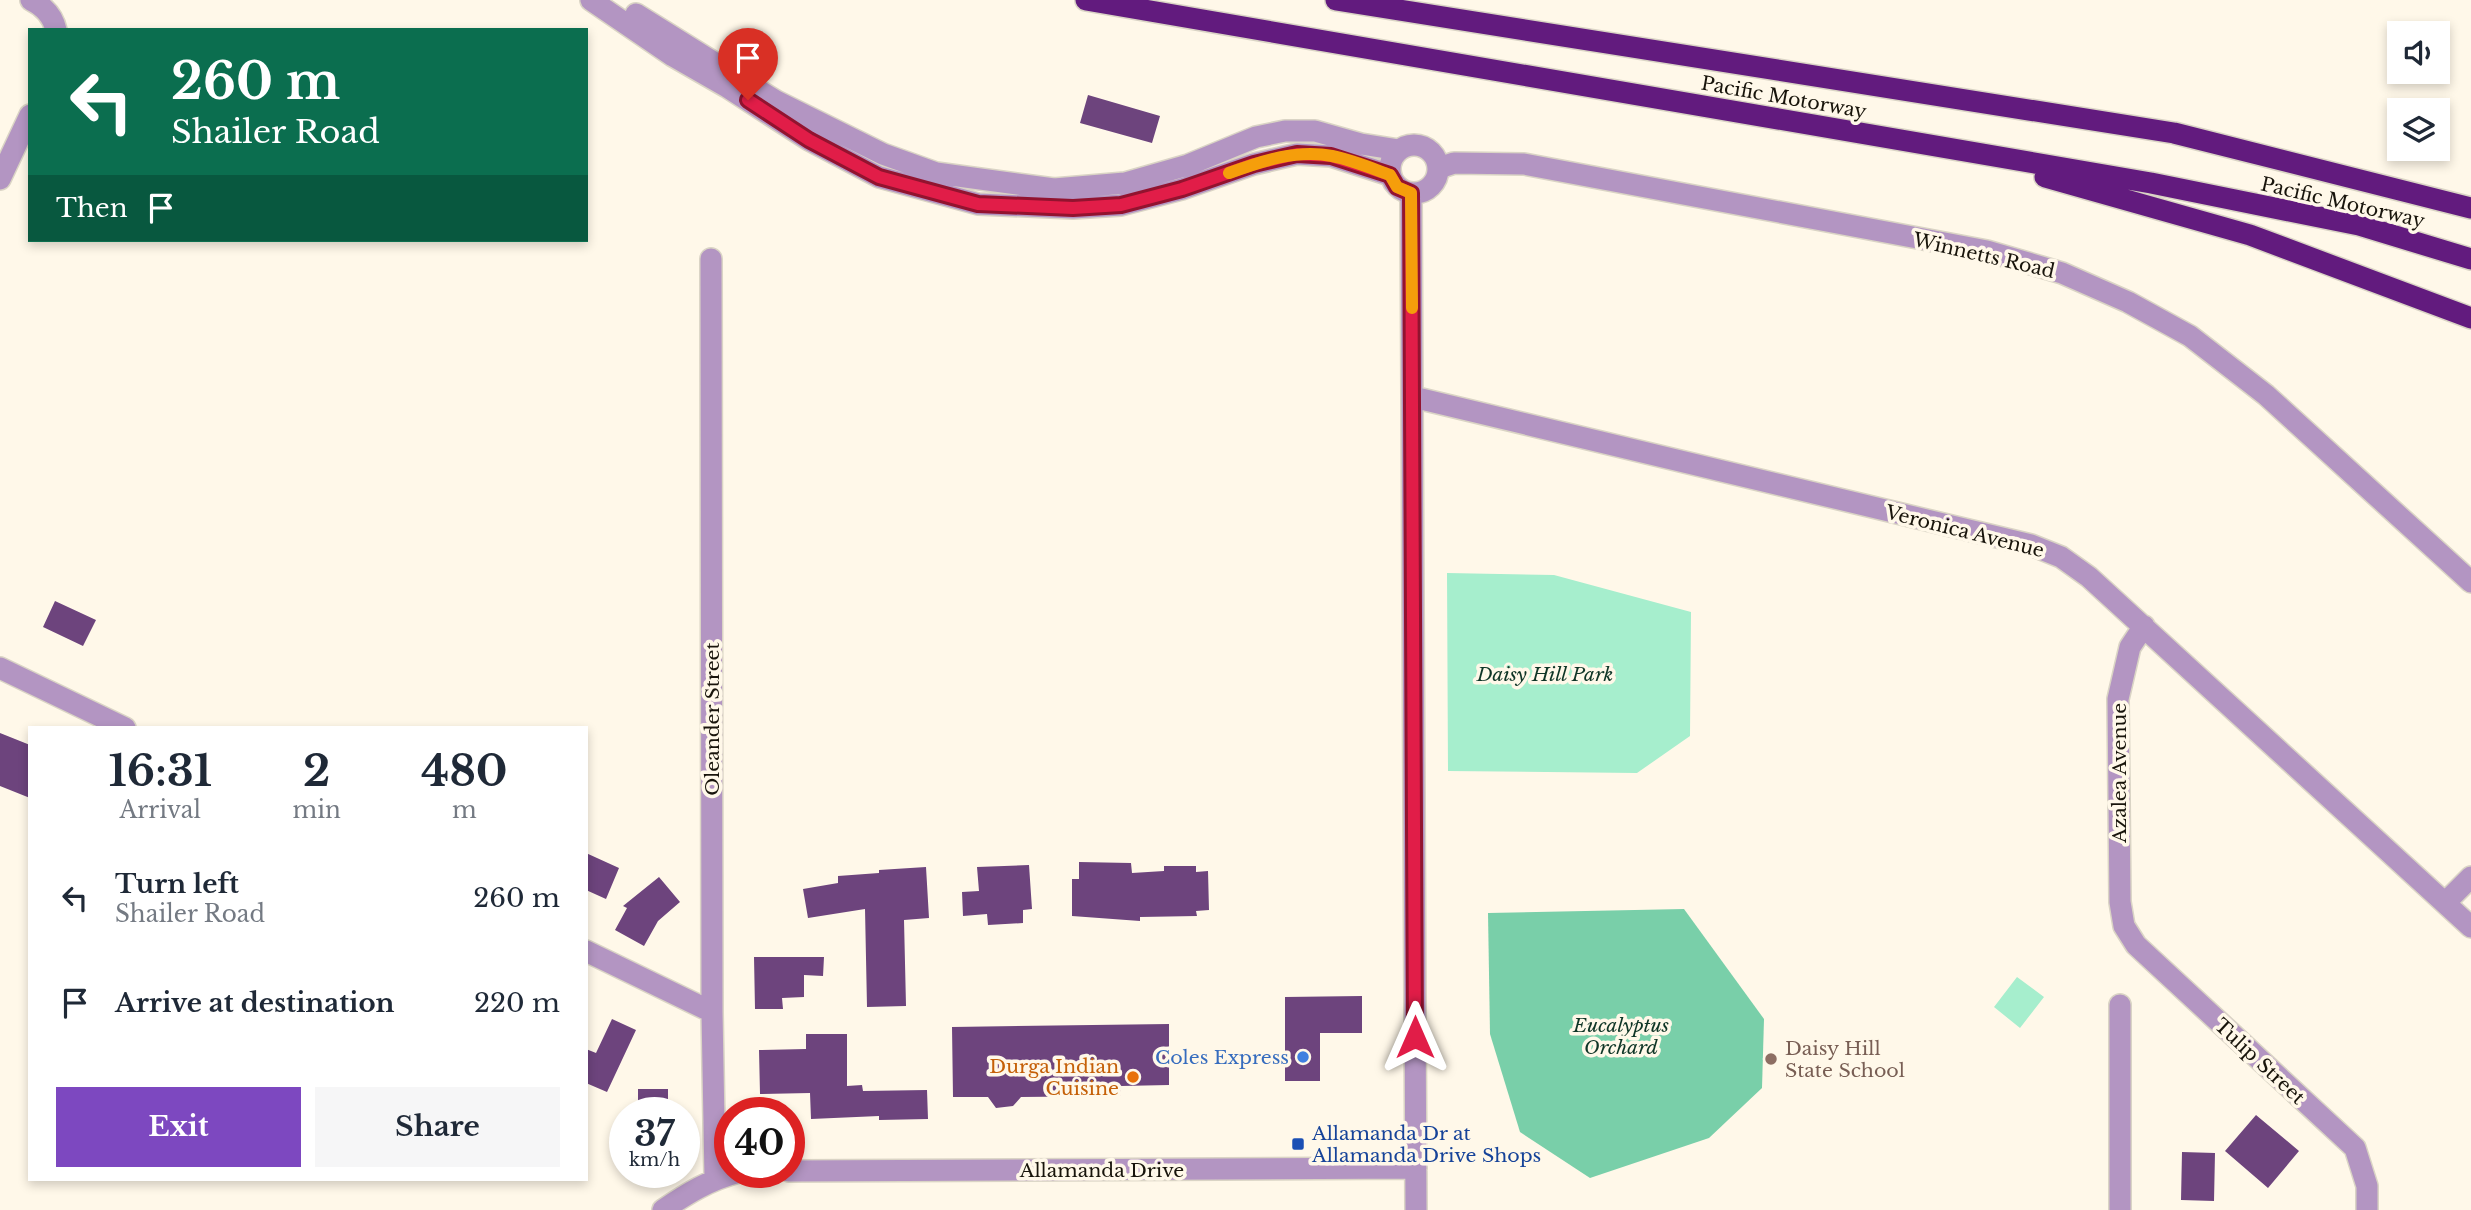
<!DOCTYPE html>
<style>
body{margin:0;font-family:"Libre Baskerville",serif;background:#f6f6f7;color:#1f2937;height:100vh;display:flex;flex-direction:column;font-size:26px;white-space:nowrap}
*{box-sizing:border-box;margin:0}
p{font-size:23px;color:#747a83}
.icon{flex:none;width:38px;height:38px;fill:none;stroke:currentColor;stroke-width:2;stroke-linecap:round;stroke-linejoin:round}
.map{position:relative;flex:1;overflow:hidden}
.details{position:absolute;left:28px;top:726px;width:560px;height:455px;display:flex;flex-direction:column;background:#fff;border-radius:0px;box-shadow:0 4px 10px #0003}
.details>*{flex:none}
.banner{position:absolute;left:28px;top:28px;width:560px;height:214px;border-radius:0px;box-shadow:0 4px 10px #0003;background:#0b6e4f;color:#fff;overflow:hidden}
.tools{position:absolute;left:2387px;top:21px;display:grid;gap:14px}
.tools a{display:grid;place-items:center;width:63px;height:63px;border-radius:0px;background:#fff;box-shadow:0 4px 10px #0003;font-size:35px}
.speed{position:absolute;left:609px;top:1097px;display:flex;gap:14px;font-size:35px;font-weight:700;text-align:center}
.speed>*{display:grid;place-content:center;width:91px;height:91px;border-radius:50%;background:#fff;box-shadow:0 4px 10px #0003;line-height:1}
.speed small{font-size:18px;font-weight:400}
.speed .limit{border:10px solid #d22;background:#fff;color:#111}
.pin{position:absolute;display:grid;place-items:center;width:60px;height:60px;color:#fff;margin:-72px -30px;border-radius:50% 50% 50% 0;rotate:-45deg;box-shadow:0 0 7px #0007}
.pin .icon{rotate:45deg}
.me{position:absolute;width:77px;margin:-38px;rotate:0deg;stroke-linejoin:round;filter:drop-shadow(0 0 5px #0008)}
.turn{display:flex;align-items:center;gap:24px;height:147px;padding:0 28px;font-size:32px}
.turn .icon{width:91px;height:91px;stroke-width:2.5}
.turn b{display:block;font-size:49px;line-height:60px}
.then{display:flex;align-items:center;height:66px;padding:0 28px;background:#0003;gap:14px;font-size:26px}
.eta{display:flex;justify-content:space-evenly;align-items:center;height:119px;text-align:center}
.eta b{font-size:42px;font-weight:800;line-height:49px}
.primary-button{display:flex;gap:14px;margin-top:auto;padding:14px 28px}
.primary-button a{flex:1;height:80px;border-radius:0px;background:#7d48c0;color:#fff;font-size:28px;font-weight:800;line-height:80px;text-align:center}
.primary-button a+a{background:#f6f6f7;color:#1f2937}
ul{padding:0;list-style:none}
li{display:flex;align-items:center;gap:21px;height:105px;padding:0 28px}
li div{flex:1}
li b{display:block;font-size:26px}
li em{font-style:normal}
.map>svg:first-child{display:block}
.green{fill:#a6eecd}
.forest{fill:#79cfa9}
.building{fill:#6d447d}
.lines{fill:none;stroke-linecap:round;stroke-linejoin:round}
.minor-casing{stroke:#dad4c5;stroke-width:24}
.highway-casing{stroke:#dad4c5;stroke-width:24}
.minor{stroke:#b395c2;stroke-width:21}
.highway{stroke:#621b7e;stroke-width:21}
.route-casing{stroke:#92132f;stroke-width:18}
.route{stroke:#e11d48;stroke-width:12}
.slow{stroke:#f59e0b;stroke-width:12}
.shop-dot{fill:#3f7fe0;stroke:#fff8e9;stroke-width:2.5}
.education-dot{fill:#8d6e63;stroke:#fff8e9;stroke-width:2.5}
.food-dot{fill:#e8710a;stroke:#fff8e9;stroke-width:2.5}
.transit-dot{fill:#1a4fb4;stroke:#fff8e9;stroke-width:2.5}
.labels{text-anchor:middle;stroke-width:7;stroke-linejoin:round;paint-order:stroke}
.street-label{font-size:19px;fill:#18140b;stroke:#fff8e9}
.park-label{font-size:19px;font-style:italic;fill:#0e3526;stroke:#fff8e9}
.education-label{font-size:19px;fill:#785e54;stroke:#fff8e9;text-anchor:start}
.shop-label{font-size:19px;fill:#366cbe;stroke:#fff8e9;text-anchor:end}
.food-label{font-size:19px;fill:#c56008;stroke:#fff8e9;text-anchor:end}
.transit-label{font-size:19px;fill:#164399;stroke:#fff8e9;text-anchor:start}
</style>
<div class="map">
<svg width="2471" height="1210" viewBox="0 0 2471 1210">
<rect width="100%" height="100%" fill="#fff8e9"/>
<!-- green -->
<path class="green" d="M1447 573 1554 575 1691 612 1690 736 1637 773 1448 771Z
M2017 977 2044 997 2020 1028 1994 1007Z"/>
<!-- forest -->
<path class="forest" d="M1684 909 1764 1019 1762 1088 1709 1138 1590 1178 1520 1132 1490 1034 1488 913Z"/>
<!-- building -->
<path class="building" d="M1088 95 1160 116 1152 143 1080 123Z
M55 601 96 620 83 646 43 627Z
M0 733 30 745V798L0 786Z
M586 853 619 868 606 899 586 890Z
M1079 862 1131 863 1132 873 1164 871V866H1196V872L1208 871 1209 910 1196 911 1197 916 1140 917V921L1072 916V879H1079Z
M1029 865 1032 909 1023 910V923L988 925 987 914 963 916 962 892 979 891 977 867Z
M926 867 929 918 904 920 906 1006 867 1007 865 909 808 918 803 889 838 883V876L879 873V870Z
M659 877 680 902 658 921 644 946 615 930 627 908 623 906Z
M754 957H824L823 976 804 975V997L782 998 783 1009H755Z
M1362 996V1033H1320V1081H1285V997Z
M612 1019 636 1030 607 1092 586 1083V1049L596 1053Z
M1169 1024V1085L1121 1086 1120 1096 1021 1097 1013 1106 996 1108 988 1097H953L952 1027Z
M806 1034H847V1086L862 1085 863 1091 927 1090 928 1119 879 1120V1116L811 1119 810 1093 760 1094 759 1050 806 1049Z
M638 1089H668V1113H638Z
M2256 1115 2299 1151 2268 1188 2225 1151Z
M2182 1152 2215 1153 2214 1201 2181 1200Z"/>
<g class="lines">
<defs>
<path id="minor" d="M31 0C43 6 53 16 56 30
M591 0 673 56 727 87 809 140 879 177 978 204 1073 208 1121 205 1182 189 1254 164 1297 154 1331 156 1390 175
M636 14 776 101 883 154 936 173 1054 189 1125 183 1188 165 1256 137 1285 131H1315L1361 144 1399 150
M1390 169a24 24 0 1 1 48 0a24 24 0 1 1-48 0Z
M1439 168 1454 163 1524 164 1987 251 2062 273 2128 302 2190 336 2266 395 2471 582
M0 179 30 115
M1411 193 1416 1210
M711 259 712 1012 715 1178
M1413 397 2031 545 2061 557 2089 577 2471 927
M2144 626 2130 647 2118 699 2120 902 2124 926 2136 945 2355 1148 2367 1186V1210
M0 668 125 728
M2445 903 2471 877
M586 951 712 1012
M2120 1005V1210
M789 1171 1416 1168
M663 1210C688 1193 709 1180 739 1172"/>
<path id="highway" d="M1086 0 2151 183 2359 225 2471 259
M1336 0 2174 133 2471 208
M2045 177 2250 235 2471 318"/>
</defs>
<!-- minor casing -->
<use href="#minor" class="minor-casing"/>
<!-- highway casing -->
<use href="#highway" class="highway-casing"/>
<!-- minor -->
<use href="#minor" class="minor"/>
<!-- highway -->
<use href="#highway" class="highway"/>
</g>
<g class="lines">
<defs>
<path id="route" d="M748 100 809 140 879 177 978 204 1073 208 1121 205 1182 189 1254 164 1297 154 1331 156 1390 175 1397 187 1411 193 1415 1037"/>
</defs>
<!-- route casing -->
<use href="#route" class="route-casing"/>
<!-- route -->
<use href="#route" class="route"/>
<!-- slow -->
<path class="slow" d="M1229 173C1262 161 1297 149 1332 156 1352 160 1371 168 1390 175L1397 187 1411 193 1412 308"/>
</g>
<!-- markers -->
<circle class="shop-dot" cx="1303" cy="1057" r="7"/>
<circle class="education-dot" cx="1771" cy="1059" r="7"/>
<circle class="food-dot" cx="1133" cy="1077" r="7"/>
<rect class="transit-dot" x="1291" y="1137" width="14" height="14" rx="3.5"/>
<g class="labels">
<!-- street labels -->
<g class="street-label">
<text transform="translate(1784 97) rotate(10)" y="7">Pacific Motorway</text>
<text transform="translate(2343 202) rotate(13)" y="7">Pacific Motorway</text>
<text transform="translate(1984 255) rotate(13)" y="7">Winnetts Road</text>
<text transform="translate(1965 531) rotate(14)" y="7">Veronica Avenue</text>
<text transform="translate(712 719) rotate(-90)" y="7">Oleander Street</text>
<text transform="translate(2119 773) rotate(-90)" y="7">Azalea Avenue</text>
<text transform="translate(2260 1061) rotate(43)" y="7">Tulip Street</text>
<text x="1102" y="1177">Allamanda Drive</text>
</g>
<!-- park labels -->
<g class="park-label">
<text x="1545" y="681">Daisy Hill Park</text>
<text x="1621" y="1032">Eucalyptus<tspan x="1621" dy="22">Orchard</tspan></text>
</g>
<!-- education labels -->
<g class="education-label">
<text x="1785" y="1055">Daisy Hill<tspan x="1785" dy="22">State School</tspan></text>
</g>
<!-- shop labels -->
<g class="shop-label">
<text x="1289" y="1064">Coles Express</text>
</g>
<!-- food labels -->
<g class="food-label">
<text x="1119" y="1073">Durga Indian<tspan x="1119" dy="22">Cuisine</tspan></text>
</g>
<!-- transit labels -->
<g class="transit-label">
<text x="1312" y="1140">Allamanda Dr at<tspan x="1312" dy="22">Allamanda Drive Shops</tspan></text>
</g>
</g>
</svg>
<div class="tools">
<a><svg class="icon" aria-label="sound" viewBox="0 0 24 24"><path d="M4 9h4l5-4v14l-5-4H4zM17 9q2 3 0 6"/></svg></a>
<a><svg class="icon" aria-label="layers" viewBox="0 0 24 24"><path d="M12 4l9 5-9 5-9-5zM3 14l9 5 9-5"/></svg></a>
</div>
<div class="speed"><div>37<small>km/h</small></div><div class="limit">40</div></div>
<div class="pin" style="left:748px;top:100px;background:#d93025"><svg class="icon" aria-label="arrive" viewBox="0 0 24 24"><path d="M6 21V4h12l-3 4 3 4H6"/></svg></div>
<svg class="me" style="left:1415px;top:1037px" viewBox="-20 -20 40 40"><path d="M0-17L14 15 0 8-14 15z" fill="#e11d48" stroke="#fff" stroke-width="4"/></svg>
<div class="banner">
<div class="turn"><svg class="icon" aria-label="left" viewBox="0 0 24 24"><path d="M17 20v-9H6M10 6l-5 5 5 5"/></svg><div><b>260 m</b>Shailer Road</div></div>
<div class="then">Then<svg class="icon" aria-label="arrive" viewBox="0 0 24 24"><path d="M6 21V4h12l-3 4 3 4H6"/></svg></div>
</div>
<section class="details">
<div class="eta">
<div><b>16:31</b><p>Arrival</p></div>
<div><b>2</b><p>min</p></div>
<div><b>480</b><p>m</p></div>
</div>
<ul>
<li><svg class="icon" aria-label="left" viewBox="0 0 24 24"><path d="M17 20v-9H6M10 6l-5 5 5 5"/></svg><div><b>Turn left</b><p>Shailer Road</p></div><em>260 m</em></li>
<li><svg class="icon" aria-label="arrive" viewBox="0 0 24 24"><path d="M6 21V4h12l-3 4 3 4H6"/></svg><div><b>Arrive at destination</b></div><em>220 m</em></li>
</ul>
<div class="primary-button"><a>Exit</a><a>Share</a></div>
</section>
</div>
